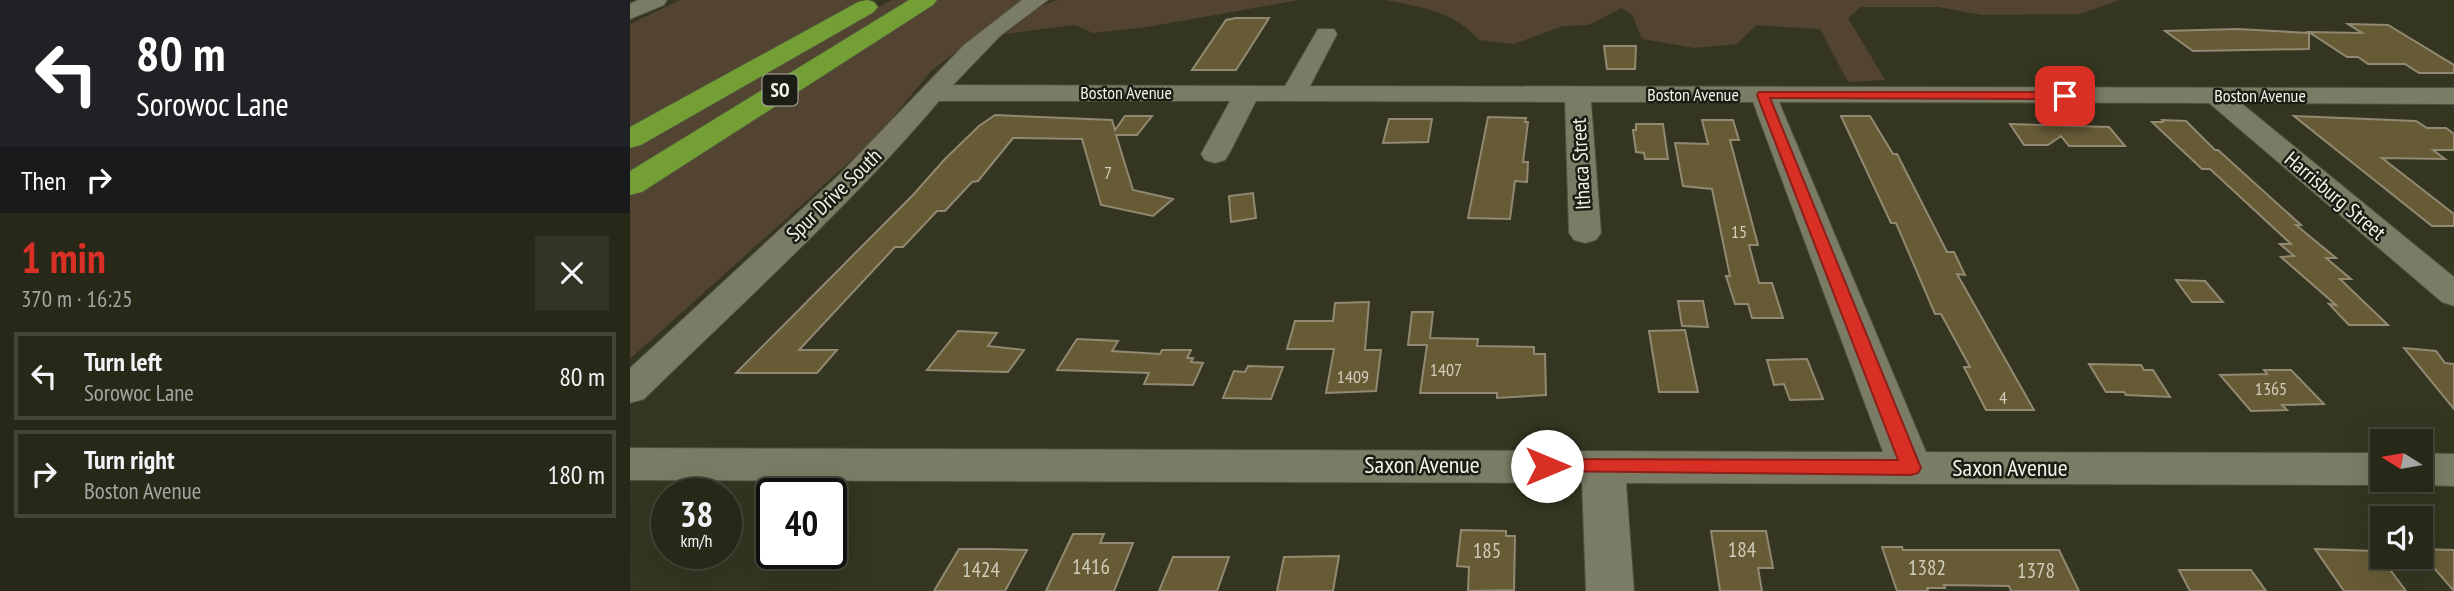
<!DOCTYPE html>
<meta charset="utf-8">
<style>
body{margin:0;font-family:"PT Sans Narrow",sans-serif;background:#343426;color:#f1f3f6;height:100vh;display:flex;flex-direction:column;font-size:26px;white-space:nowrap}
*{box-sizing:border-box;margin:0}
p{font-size:23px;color:#a5a6a2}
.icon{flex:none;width:38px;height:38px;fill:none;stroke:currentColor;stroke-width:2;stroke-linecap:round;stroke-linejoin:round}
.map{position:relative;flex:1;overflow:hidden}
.drawer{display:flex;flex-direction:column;background:#282819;width:630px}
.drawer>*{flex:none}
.hud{background:#202124;color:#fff;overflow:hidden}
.needle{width:46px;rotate:281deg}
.tools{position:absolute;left:1740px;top:429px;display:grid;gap:14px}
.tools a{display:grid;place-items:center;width:63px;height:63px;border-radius:0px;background:#282819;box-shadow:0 7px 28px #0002,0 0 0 2px #444438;font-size:35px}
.speed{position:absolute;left:21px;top:478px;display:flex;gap:14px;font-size:35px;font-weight:700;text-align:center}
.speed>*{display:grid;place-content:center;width:91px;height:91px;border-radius:50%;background:#282819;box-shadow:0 7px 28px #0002,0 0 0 2px #444438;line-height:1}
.speed small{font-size:18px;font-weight:400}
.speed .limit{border:4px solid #111;border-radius:10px;background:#fff;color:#111}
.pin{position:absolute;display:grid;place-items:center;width:60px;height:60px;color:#fff;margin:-30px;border-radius:14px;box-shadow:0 4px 10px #0006}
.me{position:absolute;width:77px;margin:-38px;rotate:90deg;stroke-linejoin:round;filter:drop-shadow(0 0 5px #0008)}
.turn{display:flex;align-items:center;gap:24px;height:147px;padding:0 21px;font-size:32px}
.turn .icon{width:91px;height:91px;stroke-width:2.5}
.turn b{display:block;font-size:49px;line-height:60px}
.then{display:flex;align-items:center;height:66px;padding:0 21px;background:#0003;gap:14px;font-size:26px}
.round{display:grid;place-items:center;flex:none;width:74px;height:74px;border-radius:0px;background:#343426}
.summary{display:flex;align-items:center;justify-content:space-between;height:119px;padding:0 21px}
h1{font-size:42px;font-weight:700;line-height:52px;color:#d93025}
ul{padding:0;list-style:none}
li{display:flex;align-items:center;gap:21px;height:88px;margin:0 14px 10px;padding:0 7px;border:4px solid #444438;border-radius:0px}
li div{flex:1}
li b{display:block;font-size:26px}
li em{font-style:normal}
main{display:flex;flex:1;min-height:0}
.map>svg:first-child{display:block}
.green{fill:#534431}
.building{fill:#675b36;stroke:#918972;stroke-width:2}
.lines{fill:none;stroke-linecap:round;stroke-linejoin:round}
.minor-casing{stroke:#50513e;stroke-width:2}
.highway-casing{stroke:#50513e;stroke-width:2}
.minor{fill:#7b7c65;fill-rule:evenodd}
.highway{fill:#739f34;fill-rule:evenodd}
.route{fill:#d93025;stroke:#8d1f18;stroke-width:2}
.labels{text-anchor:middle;stroke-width:5;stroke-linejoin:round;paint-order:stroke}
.far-street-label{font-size:18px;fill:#f3f4e7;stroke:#1c1d14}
.number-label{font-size:18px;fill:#d0cebb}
.shield{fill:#1c1d14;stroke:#b2b4a8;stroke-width:2}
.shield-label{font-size:19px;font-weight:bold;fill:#f3f4e7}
.street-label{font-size:21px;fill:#f3f4e7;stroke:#1c1d14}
.near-number-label{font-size:21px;fill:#d0cebb}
.near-street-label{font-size:24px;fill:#f3f4e7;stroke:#1c1d14}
</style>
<main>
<section class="drawer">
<div class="hud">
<div class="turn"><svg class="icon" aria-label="left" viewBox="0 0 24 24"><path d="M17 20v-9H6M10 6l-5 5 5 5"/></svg><div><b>80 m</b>Sorowoc Lane</div></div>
<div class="then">Then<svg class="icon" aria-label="right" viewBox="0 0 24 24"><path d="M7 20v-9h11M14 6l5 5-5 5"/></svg></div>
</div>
<div class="summary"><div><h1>1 min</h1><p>370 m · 16:25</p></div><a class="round"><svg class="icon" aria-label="close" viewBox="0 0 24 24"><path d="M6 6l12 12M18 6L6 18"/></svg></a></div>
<ul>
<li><svg class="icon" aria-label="left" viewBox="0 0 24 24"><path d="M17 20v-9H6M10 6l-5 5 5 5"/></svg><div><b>Turn left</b><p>Sorowoc Lane</p></div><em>80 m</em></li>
<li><svg class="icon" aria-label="right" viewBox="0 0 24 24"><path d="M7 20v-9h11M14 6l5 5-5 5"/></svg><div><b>Turn right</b><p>Boston Avenue</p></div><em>180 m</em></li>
</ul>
</section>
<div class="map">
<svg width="1824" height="591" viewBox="0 0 1824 591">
<rect width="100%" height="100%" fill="#353621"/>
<!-- green -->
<path class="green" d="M50 0H233L0 127V24Z
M262 0H281L0 171V147Z
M307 0H392L301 71 245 139 0 359V196Z
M427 0H669L517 27 463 33 445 25 375 34 412 6Z
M755 0H1490L1450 14 1352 15 1308 7H1231L1218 18 1255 80 1218 82 1190 29 1126 25 1107 44 1064 48 1012 39 1002 15 991 8 959 25 933 26 884 44 849 40C824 11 791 7 755 0Z"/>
<!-- building -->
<path class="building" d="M606 18H639L606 70H562L596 20Z
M1718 24 1758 25 1824 65V73H1789L1775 64H1738L1728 57H1717L1679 32 1732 33Z
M1607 29 1679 33V49L1563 51 1535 31Z
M974 46H1006L1005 69H977Z
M365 115 482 120 485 130 495 116H522L507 135H486L503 190 543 199 523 216 471 205 452 139 383 138 348 181 342 182 315 211H307L273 247H265L169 350H207L187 373H106L283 195 315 159 349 126Z
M1211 116H1240L1263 154H1267L1317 252H1324L1335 275 1327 274 1404 410H1356L1334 367H1340L1311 314H1305L1266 223H1261Z
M1664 116 1786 121 1797 128H1816L1824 134V150H1803L1815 159 1752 158 1824 214V226H1802Z
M858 117 896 118 895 122H898L893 162H898L897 182 885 181 880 219 838 218Z
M759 119H802L798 142 753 143Z
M1072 120H1103L1109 140H1100L1128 245H1119L1129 283H1142L1153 318H1122L1118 304H1105L1096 276H1100L1082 189 1053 186 1045 143 1078 144Z
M1532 120 1556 121 1585 150H1588L1671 225H1666L1706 258H1696L1721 279H1710L1758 325H1719L1699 304 1706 305 1651 257 1664 256 1650 244H1661L1580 169H1572L1522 122H1533Z
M1006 124H1033L1038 159H1015L1014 153 1006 152 1003 130H1006Z
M1380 124 1479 127 1495 146H1439L1431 136 1418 145H1394Z
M623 193 626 218 601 222 599 196Z
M1546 280 1575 281 1593 302H1562Z
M1048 301H1073L1078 327 1052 326Z
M739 302 735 350H751L746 391 696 393 704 349H657L665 321H703L705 303Z
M782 312H803L800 338 848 339 847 346 904 347V354H915L916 395 867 398V393H790L797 345H778Z
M1055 330 1068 392H1029L1019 331Z
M328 331 367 333 358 346 394 350 378 372 297 370Z
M447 339 488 341 482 351 530 354 532 350H561L557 358H563L561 362 573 363 563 385 514 384 519 373 427 370Z
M1774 348 1806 351 1815 363 1824 364V409Z
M1177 359 1193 399 1160 400 1154 384 1144 385 1137 360Z
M1459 364 1511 365 1514 370H1523L1540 397 1496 395 1494 392H1476Z
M618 366 653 367 641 399 593 398 604 371 615 372Z
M1634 370H1661L1694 404 1652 405 1657 410 1621 411 1590 375 1637 374Z
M831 530 876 531V536H885L884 590 838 591 839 567 827 566Z
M1081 531H1136L1143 568H1128L1132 591H1090Z
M443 534H474L470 543H503L484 591H416Z
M1252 547H1272L1273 550H1429L1449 591H1381L1379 586 1314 585 1315 588H1297L1298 591H1267Z
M329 549H363L397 550 375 591H304Z
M1685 549 1746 551 1776 591H1714Z
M1790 549 1824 550V591L1790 552Z
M709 556 703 591H647L654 557Z
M543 557H599L587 591H529Z
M1549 570H1621L1636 591H1560Z"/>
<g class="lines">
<defs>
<path id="minor" d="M8 0H37L34 5 0 19V4Z
M392 0H418L370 36 323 85 655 86 688 29H704L707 34 680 86 1824 88V104L1611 103 1824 277V306L1812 302 1579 103 1149 102 1296 452 1752 453V480H1767L1752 485 996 483 1004 591H956L952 483 0 480V448L1253 452 1123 102H961L971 233 966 240 955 243 944 240 939 233 935 102 626 101 599 154 595 160 585 163 575 160 571 154 600 101H309C219 207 114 301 14 399L0 403V368L209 175 334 45Z
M1790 453 1824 454V486L1790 485 1775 480H1790Z"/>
<path id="highway" d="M237 0 244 2 248 7 244 12 11 145 0 148V127L228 2Z
M279 0H307L303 5 12 192 0 195V171Z"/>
</defs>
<!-- minor casing -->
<use href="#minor" class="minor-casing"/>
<!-- highway casing -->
<use href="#highway" class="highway-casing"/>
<!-- minor -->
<use href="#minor" class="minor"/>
<!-- highway -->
<use href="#highway" class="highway"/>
</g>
<!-- route -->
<path class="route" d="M1129 92H1435L1441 96 1435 99 1140 98 1291 468 1288 473 1281 475 910 471 908 466 910 461 917 459 1268 460 1127 95Z"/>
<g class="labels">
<!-- far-street labels -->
<g class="far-street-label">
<text x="496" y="99">Boston Avenue</text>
<text x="1063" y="101">Boston Avenue</text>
<text x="1630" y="102">Boston Avenue</text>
</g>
<!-- number labels -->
<g class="number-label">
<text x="478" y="179">7</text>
<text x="1109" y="238">15</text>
<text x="816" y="376">1407</text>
<text x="723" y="383">1409</text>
<text x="1641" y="395">1365</text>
<text x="1373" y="404">4</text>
</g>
<!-- shield labels -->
<rect class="shield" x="132.5" y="74.5" width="35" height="31" rx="5"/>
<g class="shield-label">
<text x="150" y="97">SO</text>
</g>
<!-- street labels -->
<g class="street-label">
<text transform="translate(951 164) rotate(-93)" y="7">Ithaca Street</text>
<text transform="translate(204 195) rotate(-44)" y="7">Spur Drive South</text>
<text transform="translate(1705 196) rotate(40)" y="7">Harrisburg Street</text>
</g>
<!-- near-number labels -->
<g class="near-number-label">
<text x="1112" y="557">184</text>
<text x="857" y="558">185</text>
<text x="461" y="574">1416</text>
<text x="1297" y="575">1382</text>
<text x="351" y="577">1424</text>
<text x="1406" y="578">1378</text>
</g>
<!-- near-street labels -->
<g class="near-street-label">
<text x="792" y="473">Saxon Avenue</text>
<text x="1380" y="476">Saxon Avenue</text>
</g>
</g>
</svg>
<div class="tools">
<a><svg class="needle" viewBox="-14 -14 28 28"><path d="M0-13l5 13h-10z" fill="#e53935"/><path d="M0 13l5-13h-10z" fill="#a5a6a2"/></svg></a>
<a><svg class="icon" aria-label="sound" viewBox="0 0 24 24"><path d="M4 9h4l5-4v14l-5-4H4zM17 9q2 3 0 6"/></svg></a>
</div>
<div class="speed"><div>38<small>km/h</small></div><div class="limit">40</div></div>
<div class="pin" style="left:1435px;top:96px;background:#d93025"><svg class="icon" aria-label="arrive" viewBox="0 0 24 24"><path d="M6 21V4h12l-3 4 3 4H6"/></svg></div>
<svg class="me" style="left:917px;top:466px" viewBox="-20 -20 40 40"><circle r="19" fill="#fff"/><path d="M0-13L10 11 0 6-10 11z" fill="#d93025"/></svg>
</div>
</main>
